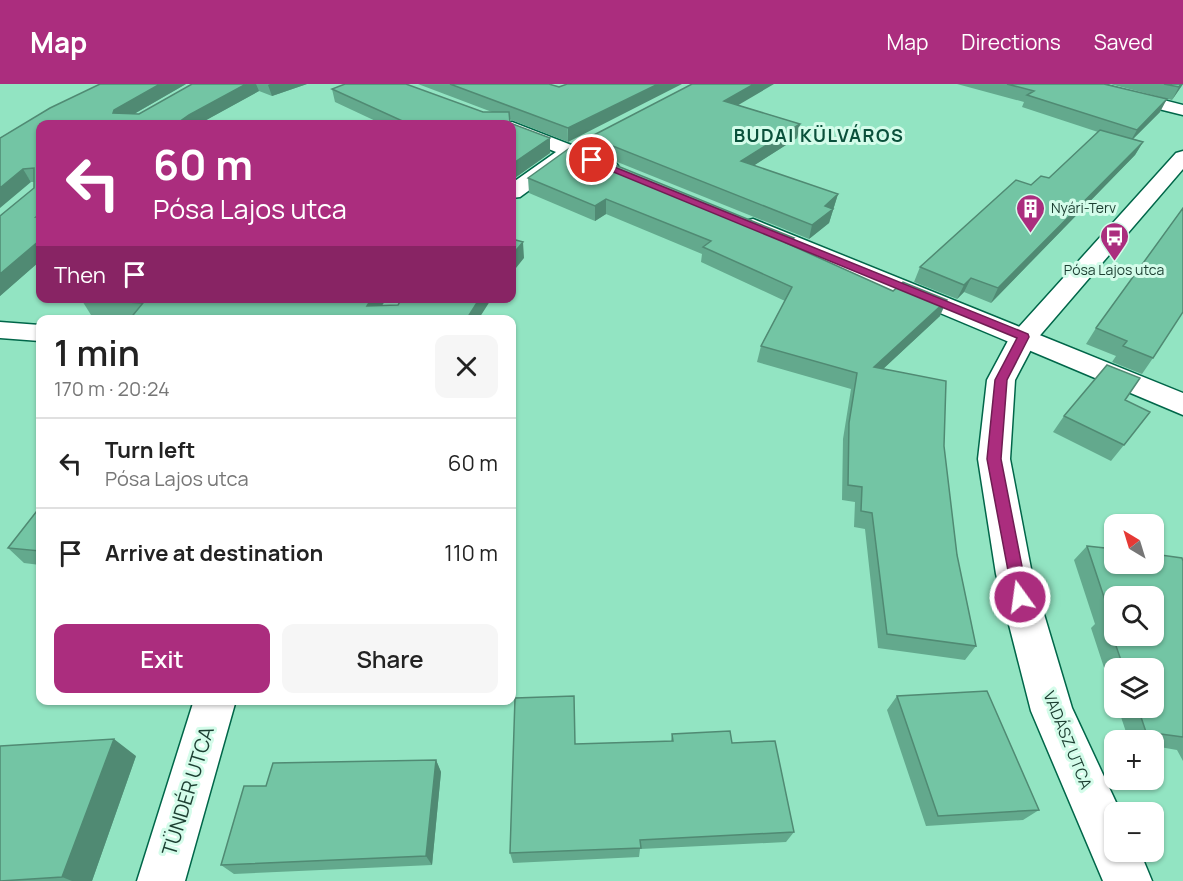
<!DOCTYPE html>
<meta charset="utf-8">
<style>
body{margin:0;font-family:Manrope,sans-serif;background:#f6f6f6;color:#222;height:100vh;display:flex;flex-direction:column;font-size:22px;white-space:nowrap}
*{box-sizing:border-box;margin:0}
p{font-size:20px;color:#767676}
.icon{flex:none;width:33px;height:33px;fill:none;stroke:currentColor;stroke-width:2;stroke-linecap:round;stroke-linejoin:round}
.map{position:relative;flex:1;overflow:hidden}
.drawer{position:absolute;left:36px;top:231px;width:480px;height:390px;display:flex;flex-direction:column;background:#fff;border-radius:12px;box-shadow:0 2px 4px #0004}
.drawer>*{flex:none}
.banner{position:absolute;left:36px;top:36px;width:480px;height:183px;border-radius:12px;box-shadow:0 2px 4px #0004;background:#ab2d7e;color:#fff;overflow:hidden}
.needle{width:39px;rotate:322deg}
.controls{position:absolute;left:1104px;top:430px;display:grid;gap:12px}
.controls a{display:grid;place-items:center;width:60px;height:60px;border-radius:12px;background:#fff;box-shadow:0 2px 4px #0004;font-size:30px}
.pin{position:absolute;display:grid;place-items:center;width:51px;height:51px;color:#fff;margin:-26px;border:3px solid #fff;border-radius:50%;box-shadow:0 2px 6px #0007}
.me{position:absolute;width:66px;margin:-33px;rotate:346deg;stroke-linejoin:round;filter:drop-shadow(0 0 4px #0008)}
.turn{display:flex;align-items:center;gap:21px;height:126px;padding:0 18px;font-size:27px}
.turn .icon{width:78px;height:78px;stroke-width:2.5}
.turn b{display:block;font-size:42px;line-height:51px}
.then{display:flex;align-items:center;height:57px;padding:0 18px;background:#0003;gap:12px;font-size:22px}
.round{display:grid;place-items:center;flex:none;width:63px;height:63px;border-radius:12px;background:#f6f6f6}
.head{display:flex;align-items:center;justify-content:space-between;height:102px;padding:0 18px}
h1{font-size:36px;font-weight:600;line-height:45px}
.primary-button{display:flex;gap:12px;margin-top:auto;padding:12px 18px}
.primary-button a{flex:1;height:69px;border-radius:12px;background:#ab2d7e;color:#fff;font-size:24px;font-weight:600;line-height:69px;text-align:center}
.primary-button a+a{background:#f6f6f6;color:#222}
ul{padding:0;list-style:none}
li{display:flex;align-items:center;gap:18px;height:90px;padding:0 18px;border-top:2px solid #e0e0e0}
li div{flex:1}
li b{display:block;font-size:22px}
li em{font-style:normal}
header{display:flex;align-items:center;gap:36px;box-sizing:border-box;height:84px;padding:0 30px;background:#ab2d7e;color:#fff}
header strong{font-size:28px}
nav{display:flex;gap:33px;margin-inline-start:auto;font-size:21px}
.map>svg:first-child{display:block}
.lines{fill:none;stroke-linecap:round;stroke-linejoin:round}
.minor-casing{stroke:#006649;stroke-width:3}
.tertiary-casing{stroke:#006649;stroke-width:3}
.minor{fill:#fff;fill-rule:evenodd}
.tertiary{fill:#fff;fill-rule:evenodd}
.wall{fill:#63a98d}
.shaded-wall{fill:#508a73}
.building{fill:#73c5a4;stroke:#508a73;stroke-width:1.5;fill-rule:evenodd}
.route{fill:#ab2d7e;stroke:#6f1d52;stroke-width:1.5}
.labels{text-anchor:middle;stroke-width:6;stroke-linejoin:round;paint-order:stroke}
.far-poi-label{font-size:14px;fill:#1c3e31;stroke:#d4fcea;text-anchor:start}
.street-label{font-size:16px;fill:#1c3e31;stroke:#d4fcea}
.far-district-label{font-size:18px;font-weight:bold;letter-spacing:1.5px;fill:#0a513b;stroke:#d4fcea}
.near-street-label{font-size:20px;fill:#1c3e31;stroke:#d4fcea}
</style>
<header>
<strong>Map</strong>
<nav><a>Map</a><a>Directions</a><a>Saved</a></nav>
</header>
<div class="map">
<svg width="1183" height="797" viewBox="0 0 1183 797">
<rect width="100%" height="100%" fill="#92e4c2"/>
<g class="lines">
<defs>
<path id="minor" d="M1071 0H1101L1183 21V31L1074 4Z
M512 38 615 78 618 82 615 86H601L572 75 520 113 512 114V99L556 68 512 50V40H505Z
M753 135 1183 309V331L745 147 742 142 745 137Z
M0 238 40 241V257L0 254Z
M194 616H236L185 797H137Z"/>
<path id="tertiary" d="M1183 67V85L1036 256 1015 296 1010 375 1032 490 1072 624 1121 729H1114V768H1140L1152 797H1103L1031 627 996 490 978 375 987 296 1010 253 1176 69Z"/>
</defs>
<!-- minor casing -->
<use href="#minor" class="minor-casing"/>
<!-- tertiary casing -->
<use href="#tertiary" class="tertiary-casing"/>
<!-- minor -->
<use href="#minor" class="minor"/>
<!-- tertiary -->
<use href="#tertiary" class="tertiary"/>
</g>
<!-- wall -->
<path class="wall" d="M100 0H186L134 30H139L192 0H307L272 12 259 7 199 40H40V177L0 212V132L34 104V98H31L0 54Z
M418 0H549L559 3 567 0 568 58 509 35 510 39 550 54V69L512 96V40H382L335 18 332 5 483 28H492Z
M957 0H1104L1160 28 1133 55 1143 58 1135 71 991 219 964 208 957 215 914 198 920 183 1031 101 1049 94 1098 48 1022 23 1024 18Z
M1110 0H1183L1172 16Z
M738 21 800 40 797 54 753 82 838 110 829 139 809 155 590 67V53Z
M528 94 792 162 940 232 883 285 944 362 957 471 976 562 965 576 878 564 865 445 854 443 855 418 842 416 843 355 851 305 757 278 761 262 785 217 701 178 702 170 606 130 595 137 529 109Z
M1183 124 1153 274 1142 290 1112 278 1116 272 1086 260 1096 244Z
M81 215 382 222 478 236H129L131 233 91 231Z
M1125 316 1124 361 1111 377 1053 348 1064 332Z
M40 423V481L24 479 8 464Z
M1087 462 1183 477V677L1177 666 1154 662V657H1129L1118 624H1154V585H1114V614L1091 544 1095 540 1074 476Z
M897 612 1039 726 1023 736 926 742 887 626Z
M672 650 794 748 786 758 640 765 639 773 513 779 510 769 575 660 671 657Z
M136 672 92 797H0Z
M436 676 441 688 432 781 234 790 221 781 266 702Z"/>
<!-- shaded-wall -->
<path class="shaded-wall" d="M160 0H186L120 38 113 29 114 26Z
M246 0H256L259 7 199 40H176L189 31Z
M270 0H307L272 12 268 1Z
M658 0H682L568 58V44Z
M754 0H774L723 30 724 17Z
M1181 0H1183L1172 16 1179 3Z
M1167 15 1160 28 1130 58 1137 46Z
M800 40 797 54 739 91 741 77Z
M550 54V69L512 96V80Z
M1143 58 1135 71 991 219 998 204Z
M23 85 31 98 0 124V104Z
M838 110 829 139 809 155 812 141 825 122Z
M606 115V130L595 137V122Z
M794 154 790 169 786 159Z
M40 156V177L0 212V190Z
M523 158 524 174 512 189V171Z
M971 194 964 208 957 215 964 201Z
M372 214H387L374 234 367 222Z
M480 214H492L478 236H466Z
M947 216 940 232 868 299 874 283Z
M114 655 136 672 92 797H72L62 793Z
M436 676 441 688 432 781 426 772Z"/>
<!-- building -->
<path class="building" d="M100 0H160L114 26 113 29 139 30 192 0H246L189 31 176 40H40V130L36 133H40V156L0 190V132L34 104V84L23 85 0 104V54L50 24Z
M345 0H406L483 28H509L510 39 550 54 512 80V40H409L332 5Z
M450 0H549L559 3 567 0H658L568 44Z
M692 0H754L724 17 800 40 741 77 838 110 825 122 833 125 812 141 590 53Z
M1007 0H1104L1167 15 1137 46 1027 11 1034 7Z
M1164 0H1181L1179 3Z
M1100 46 1143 58 998 204 971 194 964 201 920 183 1016 96 1031 101 1041 92 1049 94Z
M571 63 794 154 786 159 893 207 903 198 947 216 874 283 946 297 944 362 957 471 976 562 887 550 872 429 861 427 862 403 848 401 849 339 857 289 761 262 792 203 703 163 711 157 606 115 595 122 528 94Z
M1183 124V228L1153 274 1123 262 1127 257 1096 244Z
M512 155 523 158 512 171Z
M81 214H372L367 222 398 221 402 214H480L466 236H401L319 232 317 236H129L143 219 81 215Z
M1107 281 1140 294 1125 316 1150 328 1124 361 1064 332Z
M40 423V467L8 464Z
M1087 462 1114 465V480H1154V470L1182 474 1183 477V653L1146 648 1138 624H1154V585H1124L1105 530 1110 531ZM1114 513H1154V552H1114Z
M987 607 1039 726 938 732 897 612Z
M574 612 575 660 673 657 672 650 730 647 732 659 775 657 794 748 640 756 641 764 510 769 515 614Z
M114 655 62 793 0 797V662Z
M436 676 426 772 221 781 244 702H266L273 679Z"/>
<!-- route -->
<path class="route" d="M592 74 1028 250 1029 253 1007 296 1001 375 1028 513 1026 518H1015L1013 513 987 375 995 296 1017 254 589 78Z"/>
<!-- icons -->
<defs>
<symbol id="building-pin" viewBox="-11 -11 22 30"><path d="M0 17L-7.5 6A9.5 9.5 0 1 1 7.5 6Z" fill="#ab2d7e" stroke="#d4fcea"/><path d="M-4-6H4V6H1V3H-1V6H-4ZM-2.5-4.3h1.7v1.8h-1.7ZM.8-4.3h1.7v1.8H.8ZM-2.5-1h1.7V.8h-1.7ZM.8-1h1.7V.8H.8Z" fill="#fff"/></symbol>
<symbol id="bus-pin" viewBox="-11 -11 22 30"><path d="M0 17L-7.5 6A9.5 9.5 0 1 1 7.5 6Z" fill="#ab2d7e" stroke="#d4fcea"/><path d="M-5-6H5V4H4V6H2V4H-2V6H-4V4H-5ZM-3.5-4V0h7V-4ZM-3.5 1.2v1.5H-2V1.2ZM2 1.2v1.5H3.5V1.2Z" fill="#fff"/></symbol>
</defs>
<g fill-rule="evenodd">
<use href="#building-pin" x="1014" y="108" width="33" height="45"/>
<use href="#bus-pin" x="1098" y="136" width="33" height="45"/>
</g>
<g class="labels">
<!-- far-poi labels -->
<g class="far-poi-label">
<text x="1051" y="129">Nyári-Terv</text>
<text x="1114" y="191" text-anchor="middle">Pósa Lajos utca</text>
</g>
<!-- street labels -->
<g class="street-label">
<text transform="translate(1068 656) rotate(68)" y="6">VADÁSZ UTCA</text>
</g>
<!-- far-district labels -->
<g class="far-district-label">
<text x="819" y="58">BUDAI KÜLVÁROS</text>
</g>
<!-- near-street labels -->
<g class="near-street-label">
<text transform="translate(188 707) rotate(-73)" y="7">TÜNDÉR UTCA</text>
</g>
</g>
</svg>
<div class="controls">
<a><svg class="needle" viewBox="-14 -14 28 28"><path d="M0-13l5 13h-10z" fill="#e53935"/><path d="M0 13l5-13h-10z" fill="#767676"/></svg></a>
<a><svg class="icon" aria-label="search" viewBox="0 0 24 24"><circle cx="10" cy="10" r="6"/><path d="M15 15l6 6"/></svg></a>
<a><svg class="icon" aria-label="layers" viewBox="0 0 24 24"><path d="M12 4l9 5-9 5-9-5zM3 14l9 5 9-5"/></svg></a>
<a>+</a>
<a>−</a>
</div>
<div class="pin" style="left:592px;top:76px;background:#d93025"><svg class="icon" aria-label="arrive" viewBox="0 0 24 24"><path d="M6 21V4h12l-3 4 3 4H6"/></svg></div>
<svg class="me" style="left:1020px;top:513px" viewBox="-20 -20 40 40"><circle r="17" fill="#ab2d7e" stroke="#fff" stroke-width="3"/><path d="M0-11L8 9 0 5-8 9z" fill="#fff"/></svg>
<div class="banner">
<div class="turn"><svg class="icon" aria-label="left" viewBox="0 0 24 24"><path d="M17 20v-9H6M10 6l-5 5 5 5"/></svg><div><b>60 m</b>Pósa Lajos utca</div></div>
<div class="then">Then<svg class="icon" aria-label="arrive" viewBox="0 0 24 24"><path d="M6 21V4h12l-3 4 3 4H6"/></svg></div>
</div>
<section class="drawer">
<div class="head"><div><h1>1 min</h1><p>170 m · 20:24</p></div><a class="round"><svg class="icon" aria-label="close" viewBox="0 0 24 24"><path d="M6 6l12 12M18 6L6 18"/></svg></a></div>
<ul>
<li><svg class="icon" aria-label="left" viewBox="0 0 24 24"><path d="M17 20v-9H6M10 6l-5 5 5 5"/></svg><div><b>Turn left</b><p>Pósa Lajos utca</p></div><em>60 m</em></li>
<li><svg class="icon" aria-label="arrive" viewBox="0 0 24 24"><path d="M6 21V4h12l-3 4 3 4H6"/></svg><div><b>Arrive at destination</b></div><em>110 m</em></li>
</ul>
<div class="primary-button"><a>Exit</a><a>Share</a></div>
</section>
</div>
